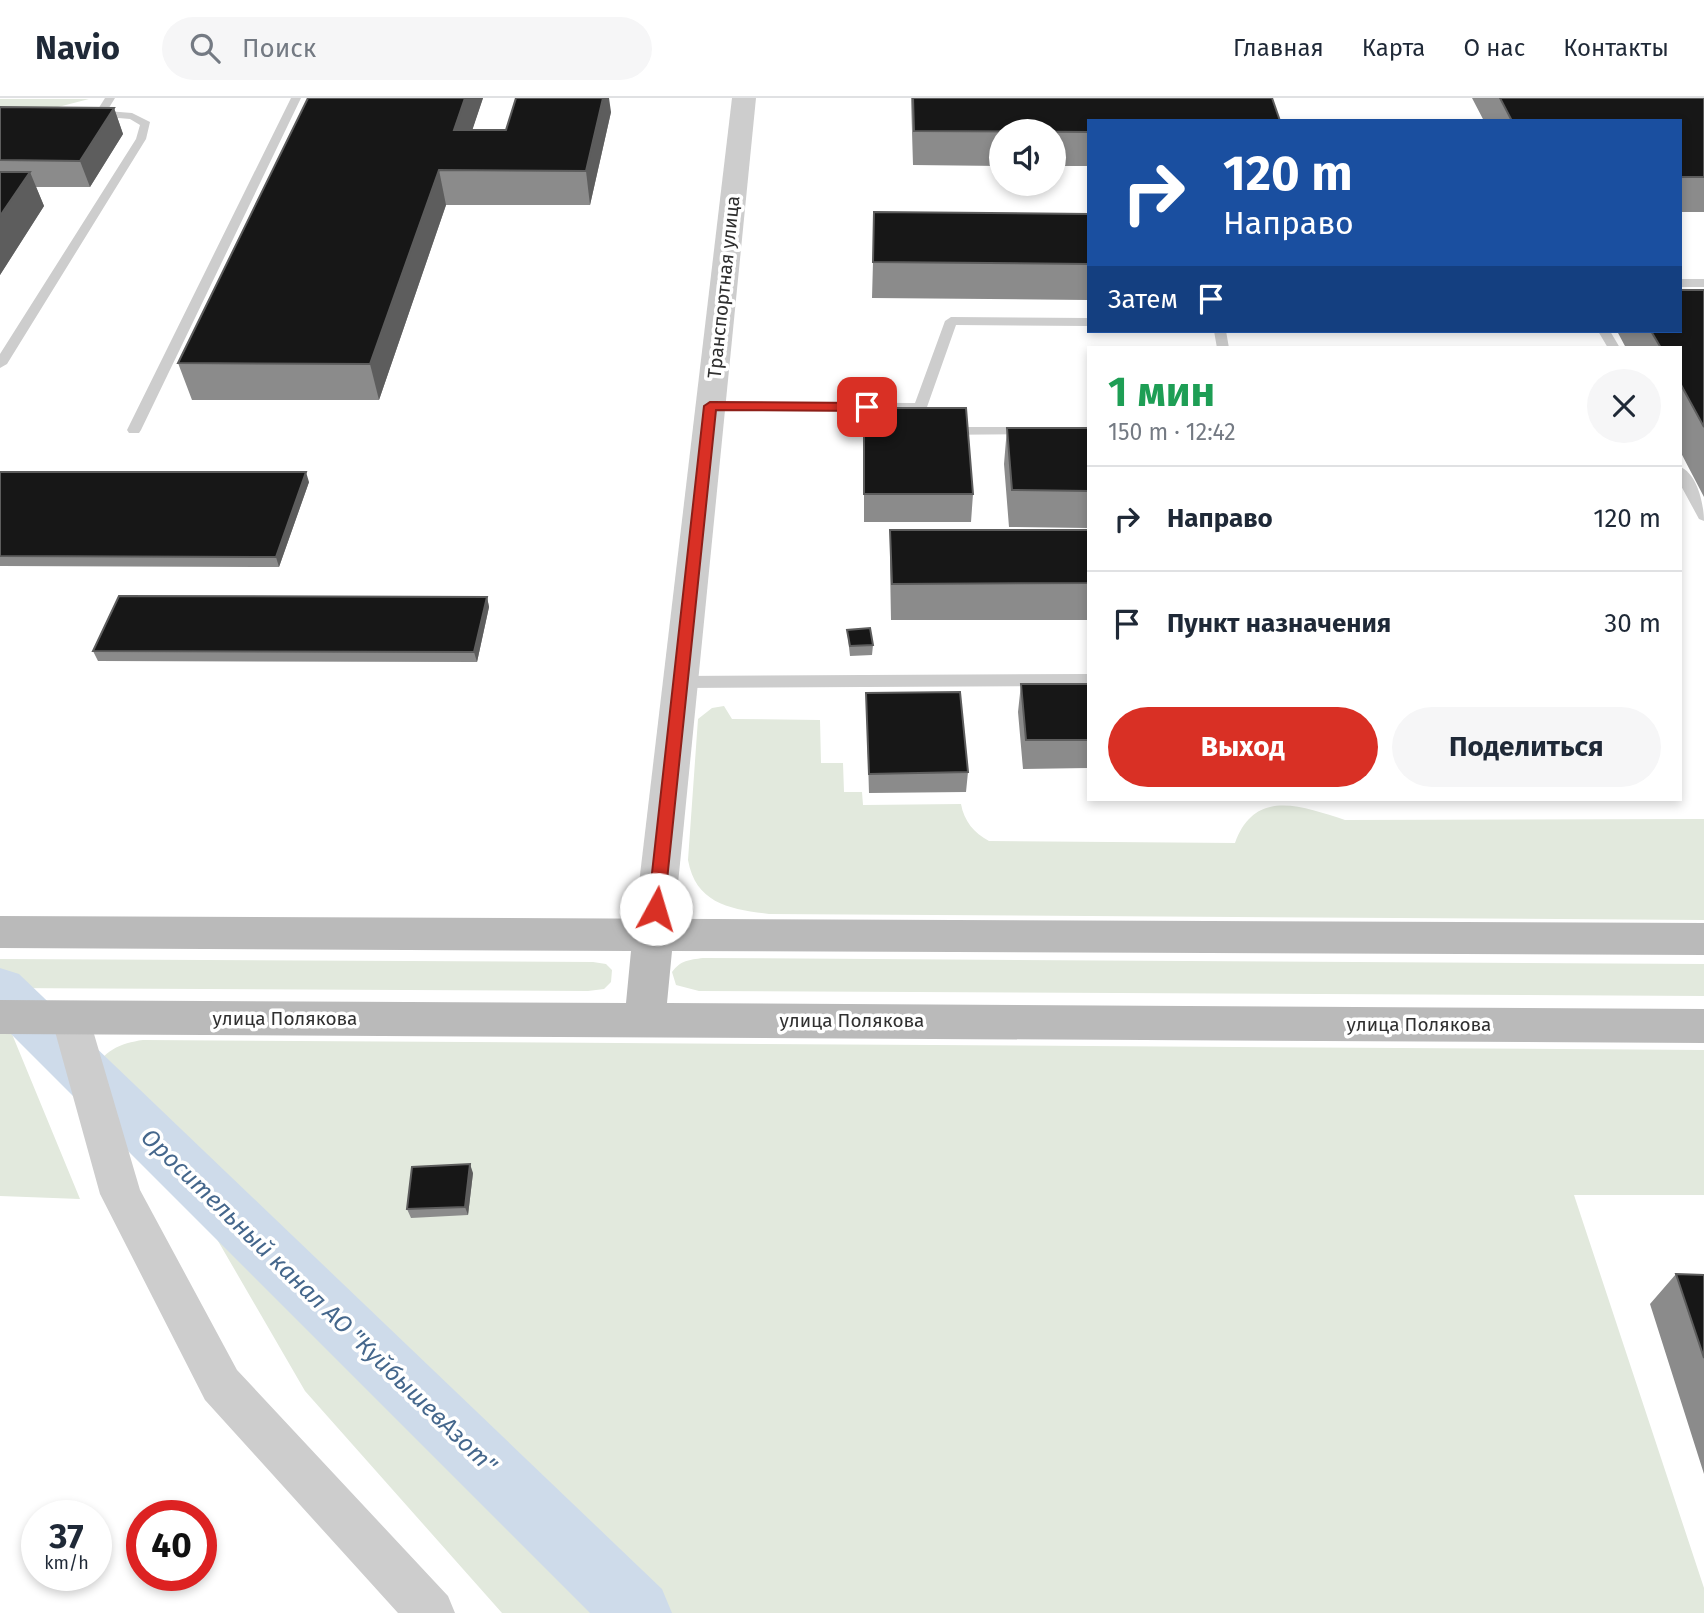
<!DOCTYPE html>
<html lang="ru">
<meta charset="utf-8">
<style>
body{margin:0;font-family:"Fira Sans",sans-serif;background:#f6f6f7;color:#1f2937;height:100vh;display:flex;flex-direction:column;font-size:26px;white-space:nowrap}
*{box-sizing:border-box;margin:0}
p{font-size:23px;color:#747a83}
.icon{flex:none;width:38px;height:38px;fill:none;stroke:currentColor;stroke-width:2;stroke-linecap:round;stroke-linejoin:round}
.map{position:relative;flex:1;overflow:hidden}
.drawer{position:absolute;left:1087px;top:248px;width:595px;height:455px;display:flex;flex-direction:column;background:#fff;border-radius:0px;box-shadow:0 4px 10px #0003}
.drawer>*{flex:none}
.banner{position:absolute;left:1087px;top:21px;width:595px;height:214px;border-radius:0px;box-shadow:0 4px 10px #0003;background:#1a4fa0;color:#fff;overflow:hidden}
.tools{position:absolute;left:989px;top:21px;display:grid;gap:14px}
.tools a{display:grid;place-items:center;width:77px;height:77px;border-radius:50%;background:#fff;box-shadow:0 4px 10px #0003;font-size:35px}
.speed{position:absolute;left:21px;top:1402px;display:flex;gap:14px;font-size:35px;font-weight:700;text-align:center}
.speed>*{display:grid;place-content:center;width:91px;height:91px;border-radius:50%;background:#fff;box-shadow:0 4px 10px #0003;line-height:1}
.speed small{font-size:18px;font-weight:400}
.speed .limit{border:10px solid #d22;background:#fff;color:#111}
.pin{position:absolute;display:grid;place-items:center;width:60px;height:60px;color:#fff;margin:-30px;border-radius:14px;box-shadow:0 4px 10px #0006}
.me{position:absolute;width:77px;margin:-38px;rotate:6deg;stroke-linejoin:round;filter:drop-shadow(0 0 5px #0008)}
.turn{display:flex;align-items:center;gap:24px;height:147px;padding:0 21px;font-size:32px}
.turn .icon{width:91px;height:91px;stroke-width:2.5}
.turn b{display:block;font-size:49px;line-height:60px}
.then{display:flex;align-items:center;height:66px;padding:0 21px;background:#0003;gap:14px;font-size:26px}
.round{display:grid;place-items:center;flex:none;width:74px;height:74px;border-radius:37px;background:#f6f6f7}
.overview{display:flex;align-items:center;justify-content:space-between;height:119px;padding:0 21px}
h1{font-size:42px;font-weight:700;line-height:52px;color:#1e9e55}
.action{display:flex;gap:14px;margin-top:auto;padding:14px 21px}
.action a{flex:1;height:80px;border-radius:42px;background:#d93025;color:#fff;font-size:28px;font-weight:700;line-height:80px;text-align:center}
.action a+a{background:#f6f6f7;color:#1f2937}
ul{padding:0;list-style:none}
li{display:flex;align-items:center;gap:21px;height:105px;padding:0 21px;border-top:2px solid #e0e1e3}
li div{flex:1}
li b{display:block;font-size:26px}
li em{font-style:normal}
header{display:flex;align-items:center;gap:42px;box-sizing:border-box;height:98px;padding:0 35px;background:#fff;border-bottom:2px solid #e0e1e3}
header strong{font-size:33px}
nav{display:flex;gap:38px;margin-inline-start:auto;font-size:24px}
.search{width:490px;height:63px;background:#f6f6f7;display:flex;align-items:center;gap:18px;box-sizing:border-box;padding:0 24px;border-radius:38px;color:#747a83;font-size:26px}
.map>svg:first-child{display:block}
.green{fill:#e2e9dd}
.lines{fill:none;stroke-linecap:round;stroke-linejoin:round}
.canal{fill:#cedbea;fill-rule:evenodd}
.service{fill:#cdcdcd;fill-rule:evenodd}
.minor{fill:#cdcdcd;fill-rule:evenodd}
.tertiary{fill:#cdcdcd;fill-rule:evenodd}
.secondary{fill:#bababa;fill-rule:evenodd}
.wall{fill:#8b8b8b}
.shaded-wall{fill:#5d5d5d}
.building{fill:#171717;stroke:#5d5d5d;stroke-width:2}
.route{fill:#d93025;stroke:#8d1f18;stroke-width:2}
.labels{text-anchor:middle;stroke-width:7;stroke-linejoin:round;paint-order:stroke}
.street-label{font-size:19px;fill:#303030;stroke:#fff}
.near-water-label{font-size:24px;font-style:italic;fill:#45678c;stroke:#fff}
</style>
<header>
<strong>Navio</strong>
<div class="search"><svg class="icon" aria-label="search" viewBox="0 0 24 24"><circle cx="10" cy="10" r="6"/><path d="M15 15l6 6"/></svg>Поиск</div>
<nav><a>Главная</a><a>Карта</a><a>О нас</a><a>Контакты</a></nav>
</header>
<div class="map">
<svg width="1704" height="1515" viewBox="0 0 1704 1515">
<rect width="100%" height="100%" fill="#fff"/>
<!-- green -->
<path class="green" d="M0 1H89L39 14 0 19Z
M724 608 732 621 820 622 821 665H843L844 694H862L863 707 961 706C964 723 974 735 989 743L1235 745C1255 690 1301 708 1345 722L1704 721V822L769 816C730 811 696 806 688 762L698 621 712 610Z
M703 860 1704 866V898L699 893 676 887 672 874C681 862 689 862 703 860Z
M0 861 593 864 606 866 612 872 611 884 604 891 588 893 0 890Z
M0 936H12L80 1101 0 1098Z
M143 942 1704 952V1097H1574L1704 1490V1515H502L305 1293 167 1055H136L94 975C101 953 121 945 143 942Z"/>
<g class="lines">
<!-- canal -->
<path class="canal" d="M0 870 19 876 662 1491 672 1515H590L0 925Z"/>
<!-- service -->
<path class="service" d="M105 0H115L107 13 132 15 150 24 146 41 7 266 0 270V256L136 41 140 27 130 21 96 18 95 16Z
M291 0H301L141 332 139 335H129L127 332Z
M1680 181H1704V189H1680Z
M951 219 1088 220V228L956 227 927 309 930 329H1030L1035 330V336L924 337 917 333 914 313 710 312 703 308 710 304 915 305 945 223Z
M1214 233H1226L1229 250H1217Z
M1598 233H1610L1620 250H1608Z
M1680 369C1697 375 1704 406 1704 423L1699 421 1680 386Z
M1088 576V588L680 590 672 584 680 578Z"/>
<!-- minor -->
<path class="minor" d="M70 903 83 908 89 919 140 1092 237 1272 448 1498 455 1515H398L205 1302 100 1096 51 919 57 908Z"/>
<!-- tertiary -->
<path class="tertiary" d="M732 0H756L673 836 667 847 653 852 639 847 633 836Z"/>
<!-- secondary -->
<path class="secondary" d="M0 818 1704 825V857L672 853 667 905 1704 911V945L0 936V902L626 905 631 853 0 850Z"/>
</g>
<!-- wall -->
<path class="wall" d="M308 0H483L472 32H506L611 14 590 107H446L379 302H192L178 265Z
M911 0H1272L1088 23V68H1054V33H1001V68L913 67Z
M1472 0H1704V114H1680V23H1484Z
M0 9 114 10 123 36 90 89H36L44 108 0 177Z
M1088 116V202L872 200 873 164Z
M1704 192V399L1680 353V250H1626L1617 233H1680Z
M864 310 973 396 971 424H864Z
M1007 330H1088V430L1009 429 1004 366Z
M0 374 309 384 279 469 0 468Z
M890 432H1088V522H891L890 468Z
M487 499 489 509 477 564 98 563 93 553Z
M847 532 873 547 872 557 850 558Z
M1021 586H1088V670L1023 671 1018 614Z
M866 595 968 674 966 694 869 695Z
M473 1075 468 1117 411 1120 407 1111Z
M1676 1176 1704 1177V1376L1650 1206Z"/>
<!-- shaded-wall -->
<path class="shaded-wall" d="M465 0H483L461 66 454 32Z
M603 0H609L611 14 590 107 586 73Z
M114 10 123 36 90 89 80 63Z
M439 72 446 107 379 302 370 266Z
M30 74 44 108 0 177V118Z
M306 374 309 384 279 469 276 459Z
M487 499 489 509 477 564 474 554Z
M470 1066 473 1075 468 1117 465 1109Z"/>
<!-- building -->
<path class="building" d="M308 0H465L454 32H506L516 0H603L586 73 439 72 370 266 178 265Z
M913 0H1272L1280 23H1088V34L914 33Z
M1500 0H1704V79H1680V23H1512Z
M0 9 114 10 80 63 0 62Z
M0 74H30L0 118Z
M874 114 1088 116V166L873 164Z
M1680 192H1704V329L1680 285V250H1661L1651 233H1680Z
M864 310H966L973 396H864Z
M1007 330H1088V393L1012 392Z
M0 374H306L276 459 0 458Z
M890 432H1088V485L892 486Z
M119 498 487 499 474 554 93 553Z
M870 530 873 547 850 548 847 532Z
M1021 586H1088V642H1026Z
M960 594 968 674 869 676 866 595Z
M470 1066 465 1109 407 1111 412 1069Z
M1676 1176 1704 1177V1260Z"/>
<!-- route -->
<path class="route" d="M710 304 867 305 873 309 867 313 716 312 664 811 656 818 648 811 704 308Z"/>
<g class="labels">
<!-- street labels -->
<g class="street-label">
<text transform="translate(723 189) rotate(-84)" y="7">Транспортная улица</text>
<text x="285" y="927">улица Полякова</text>
<text x="852" y="929">улица Полякова</text>
<text x="1419" y="933">улица Полякова</text>
</g>
<!-- near-water labels -->
<g class="near-water-label">
<text transform="translate(319 1203) rotate(44)" y="8">Оросительный канал АО "КуйбышевАзот"</text>
</g>
</g>
</svg>
<div class="tools">
<a><svg class="icon" aria-label="sound" viewBox="0 0 24 24"><path d="M4 9h4l5-4v14l-5-4H4zM17 9q2 3 0 6"/></svg></a>
</div>
<div class="speed"><div>37<small>km/h</small></div><div class="limit">40</div></div>
<div class="pin" style="left:867px;top:309px;background:#d93025"><svg class="icon" aria-label="arrive" viewBox="0 0 24 24"><path d="M6 21V4h12l-3 4 3 4H6"/></svg></div>
<svg class="me" style="left:656px;top:811px" viewBox="-20 -20 40 40"><circle r="19" fill="#fff"/><path d="M0-13L10 11 0 6-10 11z" fill="#d93025"/></svg>
<div class="banner">
<div class="turn"><svg class="icon" aria-label="right" viewBox="0 0 24 24"><path d="M7 20v-9h11M14 6l5 5-5 5"/></svg><div><b>120 m</b>Направо</div></div>
<div class="then">Затем<svg class="icon" aria-label="arrive" viewBox="0 0 24 24"><path d="M6 21V4h12l-3 4 3 4H6"/></svg></div>
</div>
<section class="drawer">
<div class="overview"><div><h1>1 мин</h1><p>150 m · 12:42</p></div><a class="round"><svg class="icon" aria-label="close" viewBox="0 0 24 24"><path d="M6 6l12 12M18 6L6 18"/></svg></a></div>
<ul>
<li><svg class="icon" aria-label="right" viewBox="0 0 24 24"><path d="M7 20v-9h11M14 6l5 5-5 5"/></svg><div><b>Направо</b></div><em>120 m</em></li>
<li><svg class="icon" aria-label="arrive" viewBox="0 0 24 24"><path d="M6 21V4h12l-3 4 3 4H6"/></svg><div><b>Пункт назначения</b></div><em>30 m</em></li>
</ul>
<div class="action"><a>Выход</a><a>Поделиться</a></div>
</section>
</div>
